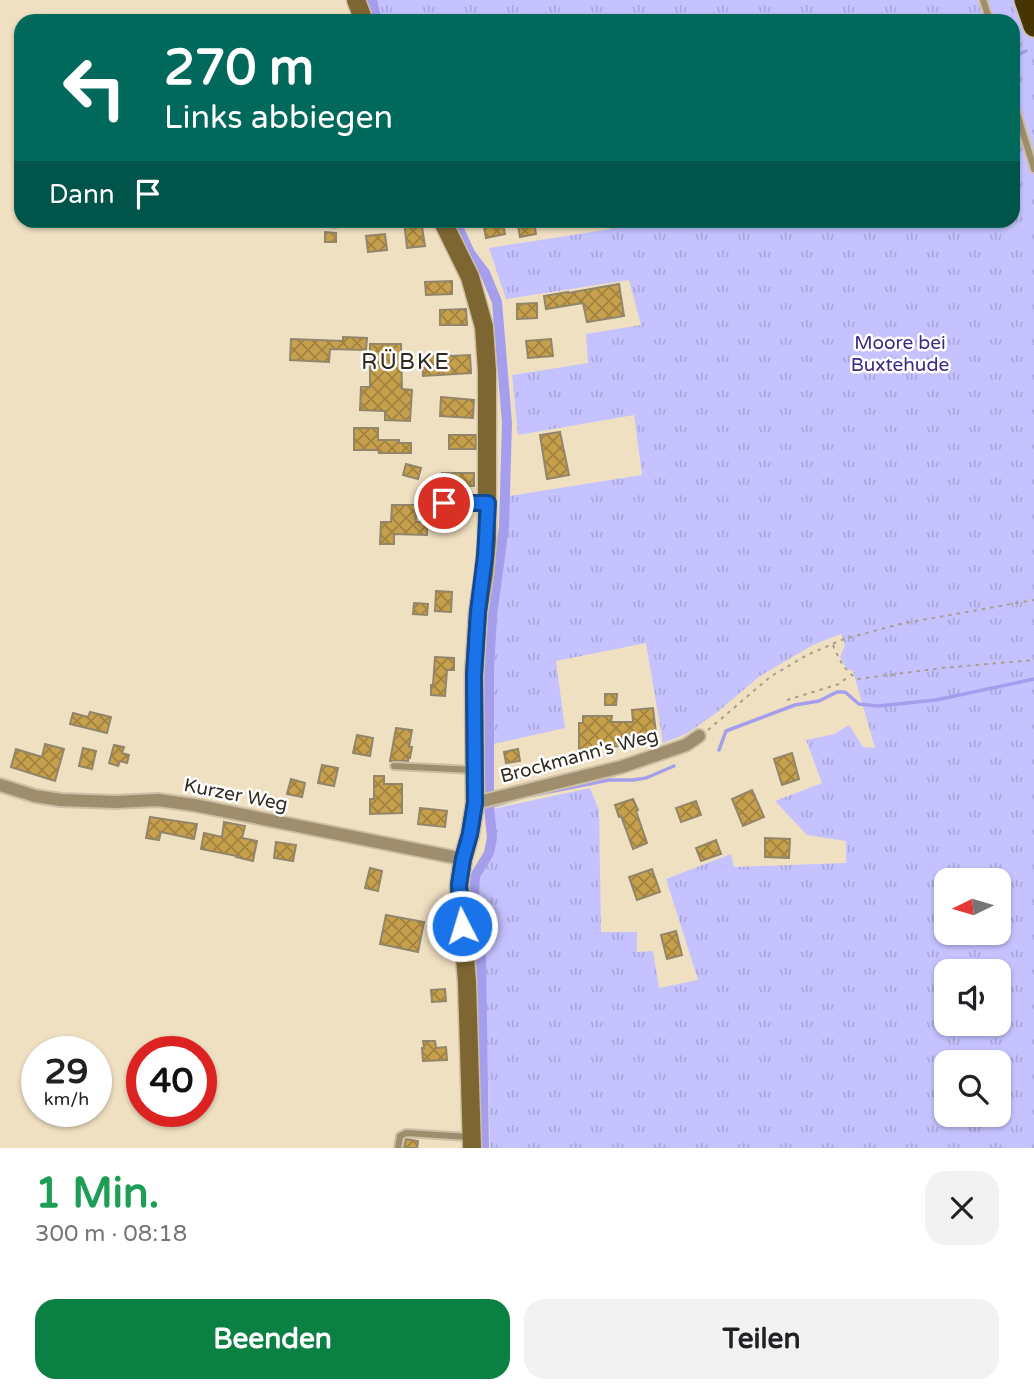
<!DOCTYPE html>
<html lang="de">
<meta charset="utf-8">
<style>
body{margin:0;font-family:"Varela Round",sans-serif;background:#f2f2f2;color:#202124;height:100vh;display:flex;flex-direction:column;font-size:26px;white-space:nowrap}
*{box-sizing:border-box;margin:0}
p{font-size:23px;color:#757577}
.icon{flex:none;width:38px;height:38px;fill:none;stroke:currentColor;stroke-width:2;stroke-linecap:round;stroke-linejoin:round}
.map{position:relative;height:1148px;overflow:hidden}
.panel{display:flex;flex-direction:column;background:#fff;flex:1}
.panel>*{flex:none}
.hud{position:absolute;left:14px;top:14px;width:1006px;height:214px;border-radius:21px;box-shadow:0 2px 5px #0004;background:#00695c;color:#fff;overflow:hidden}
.needle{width:46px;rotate:265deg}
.fabs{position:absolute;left:934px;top:868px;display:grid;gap:14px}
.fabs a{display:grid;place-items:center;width:77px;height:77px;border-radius:14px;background:#fff;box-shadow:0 2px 5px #0004;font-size:35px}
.speed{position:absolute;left:21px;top:1036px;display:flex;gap:14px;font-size:35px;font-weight:700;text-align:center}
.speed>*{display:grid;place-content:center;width:91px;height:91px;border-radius:50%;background:#fff;box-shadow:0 2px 5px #0004;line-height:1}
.speed small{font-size:18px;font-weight:400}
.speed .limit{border:10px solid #d22;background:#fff;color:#111}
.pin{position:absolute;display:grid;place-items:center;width:60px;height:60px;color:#fff;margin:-30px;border:4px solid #fff;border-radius:50%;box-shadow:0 2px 7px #0007}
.me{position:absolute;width:77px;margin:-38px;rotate:355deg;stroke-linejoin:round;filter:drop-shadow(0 0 5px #0008)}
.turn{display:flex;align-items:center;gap:24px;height:147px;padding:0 35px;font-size:32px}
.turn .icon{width:91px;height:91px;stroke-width:2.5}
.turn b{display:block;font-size:49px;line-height:60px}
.then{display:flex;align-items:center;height:66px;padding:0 35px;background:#0003;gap:14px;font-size:26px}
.round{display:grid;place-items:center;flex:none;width:74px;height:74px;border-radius:21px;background:#f2f2f2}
.overview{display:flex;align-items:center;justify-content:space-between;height:119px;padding:0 35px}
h1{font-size:42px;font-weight:800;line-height:52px;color:#1e9e55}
.primary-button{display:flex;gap:14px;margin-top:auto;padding:14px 35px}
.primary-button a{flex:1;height:80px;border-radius:21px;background:#0b8043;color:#fff;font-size:28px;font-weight:800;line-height:80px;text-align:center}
.primary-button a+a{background:#f2f2f2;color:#202124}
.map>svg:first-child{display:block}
.grass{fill:url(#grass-tufts);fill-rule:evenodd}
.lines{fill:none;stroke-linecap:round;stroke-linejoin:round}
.stream{stroke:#a49eec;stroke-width:3.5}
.canal{stroke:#a49eec;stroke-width:10}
.building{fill:url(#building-cross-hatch);stroke:#938569;stroke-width:2}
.lane-casing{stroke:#cdbfa5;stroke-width:10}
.street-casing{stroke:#cdbfa5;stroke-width:16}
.secondary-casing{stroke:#cdbfa5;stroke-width:21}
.highway-casing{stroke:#cdbfa5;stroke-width:24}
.path{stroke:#ab9f87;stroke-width:2;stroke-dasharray:3.5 5;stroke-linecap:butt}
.lane{stroke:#9f8e6d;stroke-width:6}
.street{stroke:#9f8e6d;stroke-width:12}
.secondary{stroke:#7e6632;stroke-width:18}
.highway{stroke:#473403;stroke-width:21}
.route-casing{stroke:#114b97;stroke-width:18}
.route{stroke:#1a73e8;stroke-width:12}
.labels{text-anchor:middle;stroke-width:5;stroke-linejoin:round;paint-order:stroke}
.park-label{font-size:19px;fill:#3d2a83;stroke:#fff}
.street-label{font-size:19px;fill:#302a1f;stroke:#fff}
.quarter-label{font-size:23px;letter-spacing:2px;fill:#302a1f;stroke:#fff}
</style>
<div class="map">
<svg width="1034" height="1148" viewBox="0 0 1034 1148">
<defs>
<pattern id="grass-tufts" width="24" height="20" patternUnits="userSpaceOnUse" patternTransform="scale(1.75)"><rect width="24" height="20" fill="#c5c2ff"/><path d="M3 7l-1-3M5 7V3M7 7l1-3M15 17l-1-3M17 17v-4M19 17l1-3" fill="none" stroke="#aaa7da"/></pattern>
<pattern id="building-cross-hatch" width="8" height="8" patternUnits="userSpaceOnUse" patternTransform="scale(1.75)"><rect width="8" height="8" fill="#c6a04c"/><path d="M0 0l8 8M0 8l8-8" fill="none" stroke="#a1833f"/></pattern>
</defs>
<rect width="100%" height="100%" fill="#f0e0c2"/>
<!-- grass -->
<path class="grass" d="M376 0H1034V1148H490L485 963 476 892 477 877 491 856 495 840 493 809 590 788 599 810 601 932H637V952L653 951 659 988 698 980 666 879 731 854 734 867 846 863V841L807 835 775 801 822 783 806 740 834 734 849 725 863 747 875 748 853 671 847 669 840 657 845 645 841 634 813 645 760 676 715 714 686 734 663 743 646 643 556 661 565 728 493 744V670L497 600 509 496 642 475 634 415 518 435 512 375 588 363 586 334 641 325 629 280 506 299 489 248 611 229 609 221 1013 220V21H383ZM947 880H999V933H947ZM947 971H999V1024H947ZM947 1062H999V1115H947Z"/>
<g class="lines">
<!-- stream -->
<path class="stream" d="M1013 57 1026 51
M719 750 726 731 795 705 819 701 837 692H845L859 704 878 706 936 700 1034 679
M533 795 609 780H633L646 778 674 766
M489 807 509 801"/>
<!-- canal -->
<path class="canal" d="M372 0 377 21
M455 220 470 253 485 273 497 302 507 423 504 527 492 615 489 670V807L492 838 489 853 475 876 474 892 481 958 484 1148"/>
</g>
<!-- building -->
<path class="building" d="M404 220H421L425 246 407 248Z
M534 223 536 234 520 237 518 225Z
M503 224 505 234 486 238 484 227Z
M325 232 336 233V242H325Z
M385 234 387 250 368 252 366 236Z
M452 281V294L426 295 425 282Z
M619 284 624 316 587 322 583 303 546 309 544 296 568 292V293Z
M537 303V318L517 319V304Z
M466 309 467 325H440V310Z
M343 337 367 338 366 350 330 349 329 362 290 360 291 339 343 341Z
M551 339 553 356 528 358 526 341Z
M370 344H401L402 389 412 390 410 421 385 420V411L360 410 361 387H370Z
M450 355 451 356 470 355 471 373 423 376 422 356Z
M441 397 474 400 473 418 440 416Z
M354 428H378V440H399V443H411V453H379L378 450H354Z
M560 432 569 475 547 479 540 435Z
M449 435H476V449H449Z
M406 464 421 468 418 479 403 475Z
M442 473H474V486H443Z
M392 505H416V522H427V535L394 534V544H380L381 522H391Z
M464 510V521H450V524H433V512Z
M436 591 452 592 451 612 435 611Z
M414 603 428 604 427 615 413 614Z
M435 657 454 658V670H447L445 696 431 695V685H433Z
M605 694H617L616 705H605Z
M653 708 656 733 626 736V746L592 747V755H579V723H583V716H612L611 722H633L632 710Z
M90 712 111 717 107 733 70 724 73 713 88 717Z
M396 728 412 730 409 747H412L410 758 408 757V761H390Z
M357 735 373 738 370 756 353 753Z
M45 744 64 749 55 781 11 767 16 749 42 757Z
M114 745 124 747 122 753 129 755 127 763 120 761 118 766 109 763Z
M83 748 96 751 92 769 79 766Z
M518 749 520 761 506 763 504 752Z
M792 753 799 779 782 785 774 759Z
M322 765 338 768 334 786 318 783Z
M374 776H384V784H402V813L370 814V799H374Z
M291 779 305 783 302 797 287 794Z
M752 790 764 817 743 826 732 799Z
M633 799 638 810 636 811 647 843 633 849 621 816 619 817 615 805Z
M696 801 701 815 681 822 676 808Z
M420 808 447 811 445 827 418 824Z
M150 817 197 824 194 839 161 832 159 840 146 838Z
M224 822 245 826 242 838 257 841 253 861 236 857 237 856 201 849 204 833 222 837Z
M765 838 790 839 789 858 765 857Z
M716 840 721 854 701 861 696 848Z
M276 842 296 845 293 861 274 858Z
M370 868 382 871 378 891 365 888Z
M652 869 660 892 637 900 629 877Z
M386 915 424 922 418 952 380 944Z
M676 931 682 955 667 959 661 935Z
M445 989 446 1001 432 1002 431 990Z
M423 1041H435L436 1048 446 1047 447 1060 423 1061 422 1048H424Z
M406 1139 418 1141 417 1148H404Z"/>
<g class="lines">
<defs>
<path id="lane" d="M983 0 990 21
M1013 100 1034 169
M326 221 333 224 366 220
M423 504 486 503
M394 766 473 770
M398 1148 400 1136 406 1133 470 1137"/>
<path id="street" d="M0 785 35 796 61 800 115 802 158 800 194 805 463 859
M475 803 621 767 686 745 699 736"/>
<path id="secondary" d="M356 0 364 21
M442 220 470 277 484 327 487 371V540L484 573 478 612 474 675 475 803 470 834 463 859 459 885 467 982 472 1148"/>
<path id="highway" d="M1025 0 1034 26"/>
</defs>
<!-- lane casing -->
<use href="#lane" class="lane-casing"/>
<!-- street casing -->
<use href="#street" class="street-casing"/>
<!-- secondary casing -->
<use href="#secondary" class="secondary-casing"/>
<!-- highway casing -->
<use href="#highway" class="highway-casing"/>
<!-- path -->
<path class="path" d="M833 645C839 659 844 671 858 679L942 668 1034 660
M787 700 839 684 849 676
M708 730 770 677 807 655 844 639 900 624 1034 600"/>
<!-- lane -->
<use href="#lane" class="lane"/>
<!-- street -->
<use href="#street" class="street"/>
<!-- secondary -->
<use href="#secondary" class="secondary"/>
<!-- highway -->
<use href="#highway" class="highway"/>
</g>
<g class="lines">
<defs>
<path id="route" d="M444 503H488L485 556 478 612 474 675 475 803 470 834 463 859 459 885 462 926"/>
</defs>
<!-- route casing -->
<use href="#route" class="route-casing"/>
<!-- route -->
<use href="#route" class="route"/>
</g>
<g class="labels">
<!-- park labels -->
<g class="park-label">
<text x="900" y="349">Moore bei<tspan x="900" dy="22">Buxtehude</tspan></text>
</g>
<!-- street labels -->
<g class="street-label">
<text transform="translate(579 755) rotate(-15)" y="7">Brockmann's Weg</text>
<text transform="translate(236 794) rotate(11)" y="7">Kurzer Weg</text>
</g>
<!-- quarter labels -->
<g class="quarter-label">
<text x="406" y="369">RÜBKE</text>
</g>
</g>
</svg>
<div class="fabs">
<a><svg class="needle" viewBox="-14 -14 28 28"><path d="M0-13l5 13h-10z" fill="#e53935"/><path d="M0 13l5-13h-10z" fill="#757577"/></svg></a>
<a><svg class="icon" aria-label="sound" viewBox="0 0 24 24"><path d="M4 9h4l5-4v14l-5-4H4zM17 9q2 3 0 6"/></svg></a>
<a><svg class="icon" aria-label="search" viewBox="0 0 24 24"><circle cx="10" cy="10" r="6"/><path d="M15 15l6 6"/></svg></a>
</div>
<div class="speed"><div>29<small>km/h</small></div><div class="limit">40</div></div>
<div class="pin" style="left:444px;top:503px;background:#d93025"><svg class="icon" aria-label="arrive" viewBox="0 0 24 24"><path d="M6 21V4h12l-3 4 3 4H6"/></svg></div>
<svg class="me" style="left:462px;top:926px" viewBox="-20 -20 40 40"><circle r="17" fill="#1a73e8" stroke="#fff" stroke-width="3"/><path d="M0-11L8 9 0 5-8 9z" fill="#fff"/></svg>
<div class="hud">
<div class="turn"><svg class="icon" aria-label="left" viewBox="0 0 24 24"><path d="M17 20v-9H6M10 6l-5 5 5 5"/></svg><div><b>270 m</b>Links abbiegen</div></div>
<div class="then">Dann<svg class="icon" aria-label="arrive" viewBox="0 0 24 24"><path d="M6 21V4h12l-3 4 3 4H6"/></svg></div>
</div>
</div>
<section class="panel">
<div class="overview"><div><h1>1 Min.</h1><p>300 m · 08:18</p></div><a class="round"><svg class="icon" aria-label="close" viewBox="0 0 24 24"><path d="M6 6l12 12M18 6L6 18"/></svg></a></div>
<div class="primary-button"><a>Beenden</a><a>Teilen</a></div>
</section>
